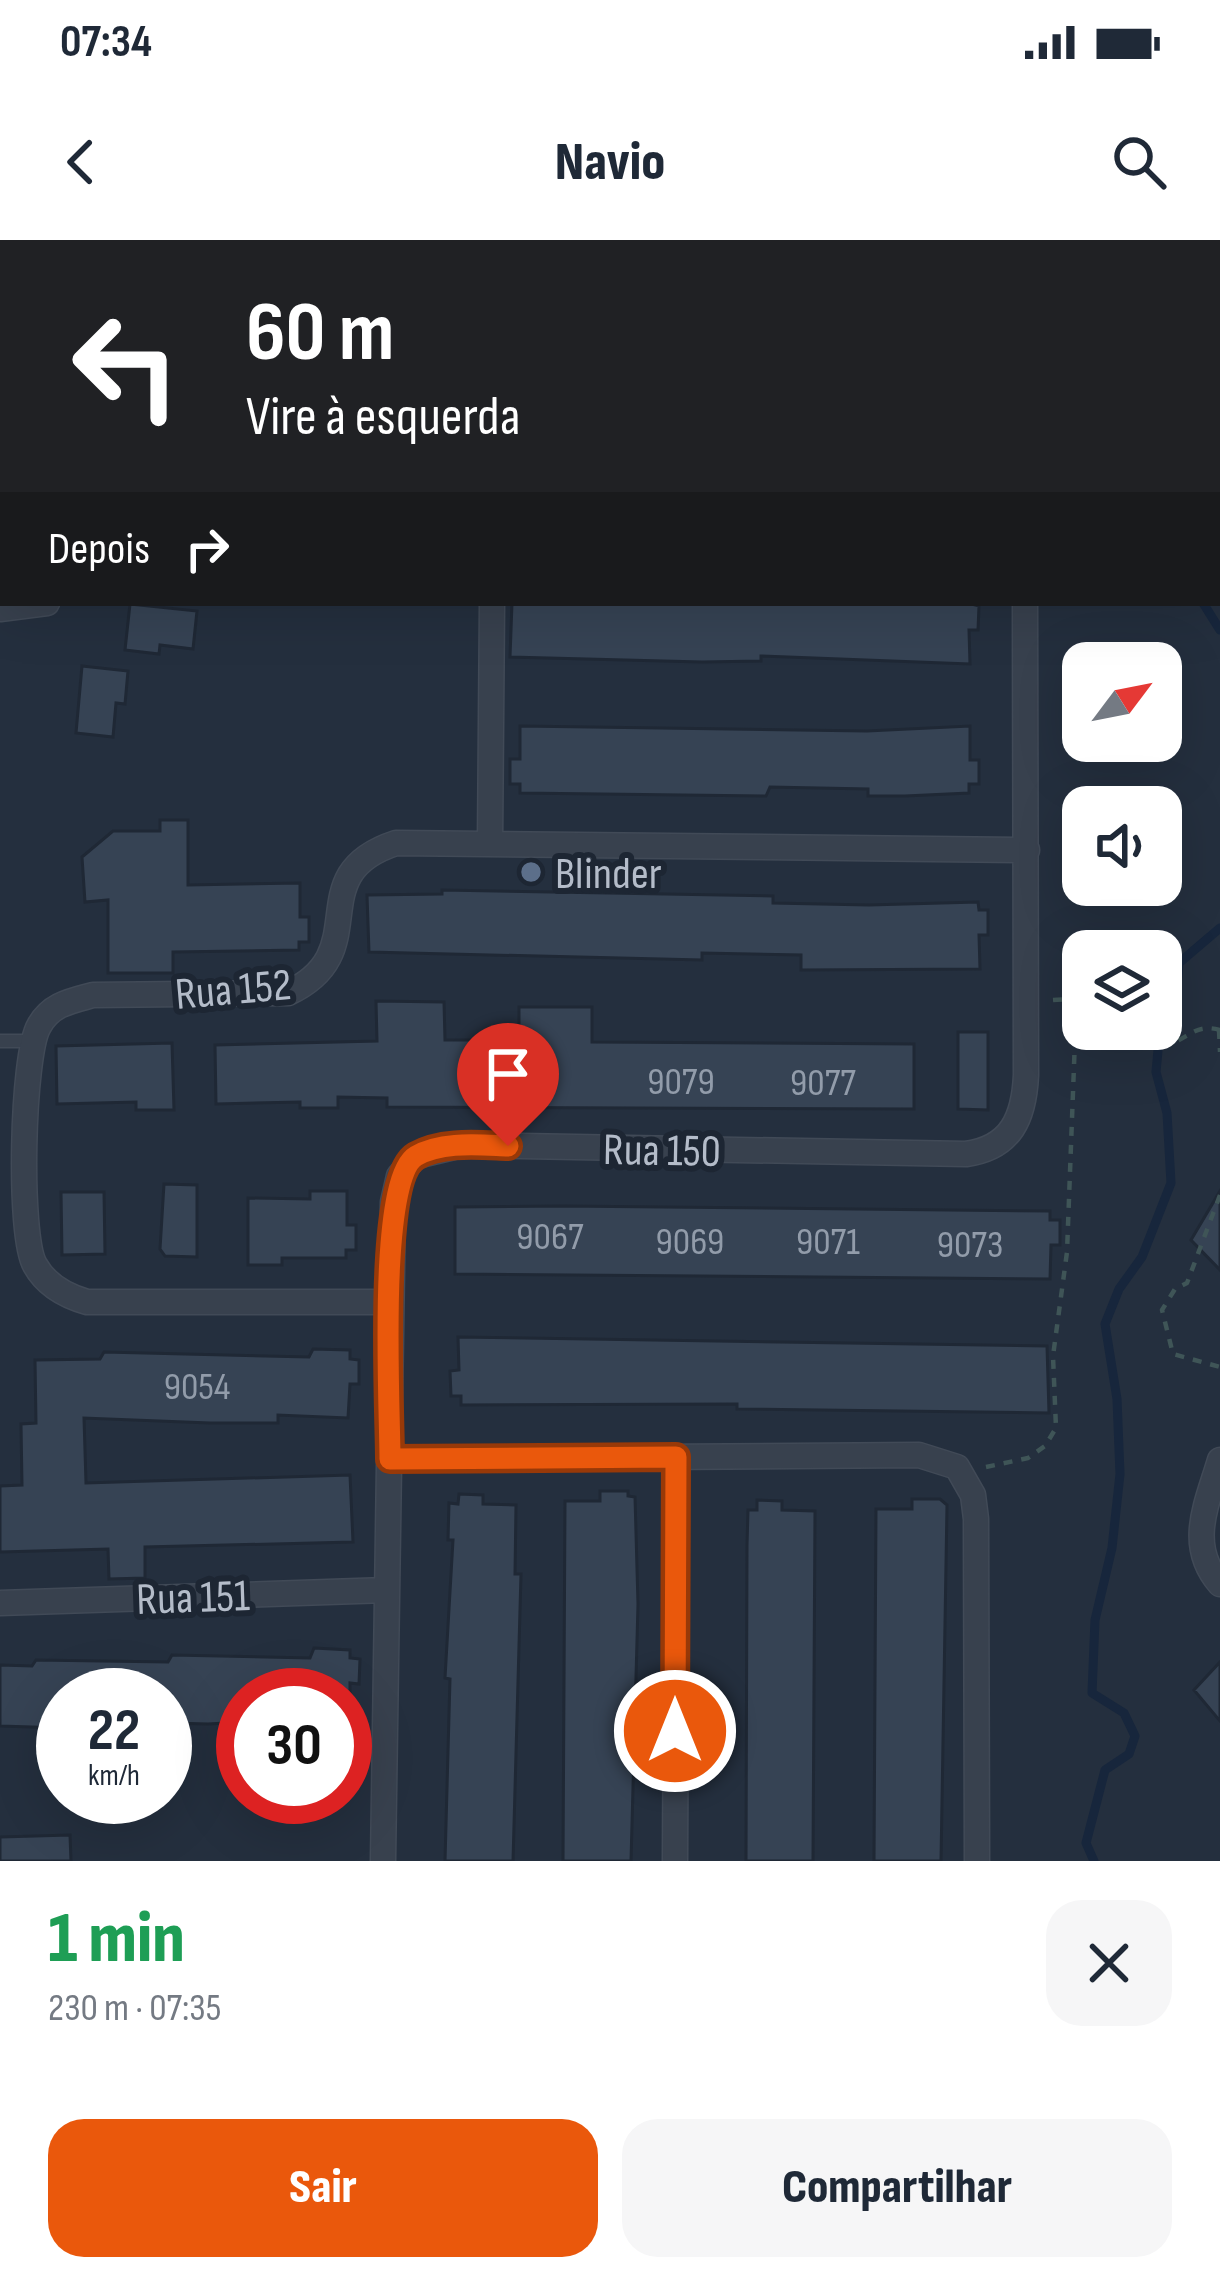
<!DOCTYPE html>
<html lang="pt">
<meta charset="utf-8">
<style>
body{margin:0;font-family:"Sofia Sans Condensed",sans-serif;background:#f6f6f7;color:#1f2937;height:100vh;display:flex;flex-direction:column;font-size:45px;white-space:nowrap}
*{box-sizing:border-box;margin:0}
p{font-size:39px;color:#747a83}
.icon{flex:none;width:66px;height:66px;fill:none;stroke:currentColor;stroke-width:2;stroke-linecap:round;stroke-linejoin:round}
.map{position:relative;height:1621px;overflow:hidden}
.details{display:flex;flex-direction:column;background:#fff;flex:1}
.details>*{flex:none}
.banner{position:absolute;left:0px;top:0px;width:1221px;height:366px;box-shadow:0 12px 48px #0002;background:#202124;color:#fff;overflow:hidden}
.needle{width:78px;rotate:58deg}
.buttons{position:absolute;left:1062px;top:402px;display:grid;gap:24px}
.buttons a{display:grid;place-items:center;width:120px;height:120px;border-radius:24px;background:#fff;box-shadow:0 12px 48px #0002;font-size:60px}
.speed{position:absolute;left:36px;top:1428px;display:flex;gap:24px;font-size:60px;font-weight:700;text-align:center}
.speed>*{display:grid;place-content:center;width:156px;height:156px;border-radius:50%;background:#fff;box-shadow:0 12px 48px #0002;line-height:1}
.speed small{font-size:30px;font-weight:400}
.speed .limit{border:18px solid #d22;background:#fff;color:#111}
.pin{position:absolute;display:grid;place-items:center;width:102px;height:102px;color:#fff;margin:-123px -51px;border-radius:50% 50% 50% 0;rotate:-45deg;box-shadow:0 0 12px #0007}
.pin .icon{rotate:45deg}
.me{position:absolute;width:132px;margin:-66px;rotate:0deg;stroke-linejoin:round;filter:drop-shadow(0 0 9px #0008)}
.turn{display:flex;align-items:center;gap:42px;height:252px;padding:0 48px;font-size:54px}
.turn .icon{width:156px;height:156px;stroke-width:2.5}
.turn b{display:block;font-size:84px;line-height:102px}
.then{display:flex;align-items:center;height:114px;padding:0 48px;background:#0003;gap:24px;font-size:45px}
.round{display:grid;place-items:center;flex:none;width:126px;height:126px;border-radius:36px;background:#f6f6f7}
.summary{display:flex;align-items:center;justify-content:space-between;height:204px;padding:0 48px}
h1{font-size:72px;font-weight:800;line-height:90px;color:#1e9e55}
.cta{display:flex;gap:24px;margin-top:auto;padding:24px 48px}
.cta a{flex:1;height:138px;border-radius:36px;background:#ea580c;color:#fff;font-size:48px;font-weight:800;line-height:138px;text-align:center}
.cta a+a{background:#f6f6f7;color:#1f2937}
.status{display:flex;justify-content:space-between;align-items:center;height:84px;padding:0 60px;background:#fff;direction:ltr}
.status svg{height:33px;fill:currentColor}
header{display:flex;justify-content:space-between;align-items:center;height:156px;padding:0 48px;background:#fff;font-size:54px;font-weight:800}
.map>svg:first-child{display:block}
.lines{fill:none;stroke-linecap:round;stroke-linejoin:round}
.stream{stroke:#17263c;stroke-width:9}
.building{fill:#364354;stroke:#1f2835;stroke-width:3}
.service-casing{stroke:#414a57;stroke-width:15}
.minor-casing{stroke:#414a57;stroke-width:27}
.path{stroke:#3f5557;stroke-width:4.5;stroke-dasharray:9 9;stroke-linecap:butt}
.service{stroke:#38414e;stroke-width:12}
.minor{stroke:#38414e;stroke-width:24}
.route-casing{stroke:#983908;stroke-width:30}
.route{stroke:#ea580c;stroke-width:21}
.service-dot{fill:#5c6f8a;stroke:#1d2633;stroke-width:4.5}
.labels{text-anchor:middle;stroke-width:12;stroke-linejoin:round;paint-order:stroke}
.number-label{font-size:39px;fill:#929caa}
.poi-label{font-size:45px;fill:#b4bcc9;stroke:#1d2633;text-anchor:start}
.street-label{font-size:45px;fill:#b4bcc9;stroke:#1d2633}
</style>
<div class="status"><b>07:34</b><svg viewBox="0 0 49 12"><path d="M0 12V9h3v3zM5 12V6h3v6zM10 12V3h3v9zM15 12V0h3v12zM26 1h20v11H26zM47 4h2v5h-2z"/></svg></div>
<header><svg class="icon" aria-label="back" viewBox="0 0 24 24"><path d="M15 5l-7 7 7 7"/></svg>Navio<svg class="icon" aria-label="search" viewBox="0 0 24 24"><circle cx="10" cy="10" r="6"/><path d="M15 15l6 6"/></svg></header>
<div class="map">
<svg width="1220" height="1621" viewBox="0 0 1220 1621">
<rect width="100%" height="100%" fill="#242f3e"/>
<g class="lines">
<!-- stream -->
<path class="stream" d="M1057 0 1059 3
M1203 363 1220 390
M1161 787 1176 758 1179 723 1220 688
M1094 1621 1086 1603 1105 1530 1129 1514 1135 1496 1124 1473 1092 1453 1095 1380 1112 1308 1120 1234 1117 1159 1105 1084 1119 1049 1142 1017 1171 943 1167 873 1156 832 1160 789"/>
</g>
<!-- building -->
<path class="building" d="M512 363H968L979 366 978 390H969L970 424 761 416V421L702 422 510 417Z
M130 364 197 371 193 409 160 405 159 414 125 410Z
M82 426 128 431 125 464 116 463 113 497 76 493Z
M520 486 867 491 970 486V520H979V544H969V553L905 556H868V549L770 547 766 556 520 553V544H510V519H520Z
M160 580H188V645L300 643V677H309V702H299V710L173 712V733H108V660L85 662 82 617 113 591H160Z
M442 650 773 656V663L869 665 978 662 979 670H988V695H979L980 729 801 730V715L702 713V720L369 712 367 655 442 654Z
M376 761 444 762 445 800H519V767H592V802L914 804V869L387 867V858L338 857V868H300V862L216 864 215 805 377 801Z
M958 792H988V870L958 869Z
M172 803 174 870H136V862L57 864 56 806Z
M164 944 197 945V1017L165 1016 160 1009Z
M310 951H347V985H356V1010H346V1018H282V1025H248V958L310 959Z
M1220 951V1030L1191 1000Z
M61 952H104L105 1014 62 1015Z
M563 966 1050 971V980H1060V1005H1051L1050 1039 455 1034V967Z
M458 1097 1047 1106 1049 1173 737 1169V1164L461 1165V1156H451L450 1131 459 1130Z
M313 1109 350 1110V1119L359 1120V1144H350L348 1178 278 1175V1183H210L84 1178 86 1243 350 1235 353 1302 145 1307V1338L109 1339 108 1309 0 1312V1246L22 1245 21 1184 36 1183 35 1120 100 1119 104 1112 309 1117Z
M600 1251H628V1256L635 1257 638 1364 631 1621H563L565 1261H600Z
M459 1254 483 1255V1264L516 1265 515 1334H521L513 1621H445L450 1439 445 1438 453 1300H448L449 1263 458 1264Z
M912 1259H940L947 1265 941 1621H874L876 1269H912Z
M757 1260 782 1261V1270L815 1271 813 1621H746L747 1306 748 1270H757Z
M314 1408 350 1410V1418L360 1419 359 1444 350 1443V1455H243V1482L208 1484 170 1483 171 1455H63V1488L0 1486V1425L32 1426 36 1420 168 1422 172 1415 310 1418Z
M1220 1422V1481L1194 1450Z
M70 1595 71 1621H0V1597Z"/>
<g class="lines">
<defs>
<path id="service" d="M0 801H32"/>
<path id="minor" d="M107 3 108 0
M0 369 47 363
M490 604 492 363
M390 1062H87C66 1056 46 1045 35 1025 18 996 22 815 39 786 51 764 71 761 93 755L288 753C378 711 298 635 396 603L1027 610
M390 1219 919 1215 957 1227 973 1255 976 1279 977 1621
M1220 1220C1207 1264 1186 1305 1220 1344
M0 1363 387 1350
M383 1621 393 962 399 936 416 916 462 905 966 914C1011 908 1024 878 1026 835L1025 363
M675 1621 677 1217"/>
</defs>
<!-- service casing -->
<use href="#service" class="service-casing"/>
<!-- minor casing -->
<use href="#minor" class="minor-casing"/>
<!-- path -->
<path class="path" d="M1047 0 1051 3
M1218 113 1220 115
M1053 760 1083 758
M1097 789 1100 798C1122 803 1145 811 1167 805 1190 798 1195 783 1220 790
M1219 790 1220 812
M1220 955 1187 1043 1175 1049 1162 1070 1173 1114 1220 1127
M986 1227 1028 1218 1045 1206 1056 1188 1053 1116 1067 1012 1075 799 1100 798"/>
<!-- service -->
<use href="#service" class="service"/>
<!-- minor -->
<use href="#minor" class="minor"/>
</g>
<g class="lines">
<defs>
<path id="route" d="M508 906C479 905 442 901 416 916 377 939 390 1168 390 1219L676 1217 675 1491"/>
</defs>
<!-- route casing -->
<use href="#route" class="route-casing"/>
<!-- route -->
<use href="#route" class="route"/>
</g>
<!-- markers -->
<circle class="service-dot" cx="531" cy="632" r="12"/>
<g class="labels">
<!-- number labels -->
<g class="number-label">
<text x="681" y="854">9079</text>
<text x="823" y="855">9077</text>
<text x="550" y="1009">9067</text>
<text x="690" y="1014">9069</text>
<text x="828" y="1014">9071</text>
<text x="970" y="1017">9073</text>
<text x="197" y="1159">9054</text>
</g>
<!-- poi labels -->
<g class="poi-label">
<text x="555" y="648">Blinder</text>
</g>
<!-- street labels -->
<g class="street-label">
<text transform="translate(233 748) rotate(-5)" y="16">Rua 152</text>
<text transform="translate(662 909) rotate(1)" y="16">Rua 150</text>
<text transform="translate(193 1356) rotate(-2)" y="16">Rua 151</text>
</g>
</g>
</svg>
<div class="buttons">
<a><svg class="needle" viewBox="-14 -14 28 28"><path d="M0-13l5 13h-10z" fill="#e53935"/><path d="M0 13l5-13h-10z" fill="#747a83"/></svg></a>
<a><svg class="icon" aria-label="sound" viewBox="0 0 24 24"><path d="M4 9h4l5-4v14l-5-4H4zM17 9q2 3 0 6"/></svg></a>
<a><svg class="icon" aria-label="layers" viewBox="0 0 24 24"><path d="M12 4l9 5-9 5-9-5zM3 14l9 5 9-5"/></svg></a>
</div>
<div class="speed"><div>22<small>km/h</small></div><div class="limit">30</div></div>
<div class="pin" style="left:508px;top:906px;background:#d93025"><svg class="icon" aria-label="arrive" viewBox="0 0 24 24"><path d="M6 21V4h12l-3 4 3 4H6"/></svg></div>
<svg class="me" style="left:675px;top:1491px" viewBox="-20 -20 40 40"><circle r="17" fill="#ea580c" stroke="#fff" stroke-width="3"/><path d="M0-11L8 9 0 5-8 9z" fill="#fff"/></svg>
<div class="banner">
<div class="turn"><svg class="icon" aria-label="left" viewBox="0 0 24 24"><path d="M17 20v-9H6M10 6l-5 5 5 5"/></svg><div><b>60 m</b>Vire à esquerda</div></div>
<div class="then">Depois<svg class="icon" aria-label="right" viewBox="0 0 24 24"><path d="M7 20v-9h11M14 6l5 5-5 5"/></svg></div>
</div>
</div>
<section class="details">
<div class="summary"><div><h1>1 min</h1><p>230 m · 07:35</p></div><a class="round"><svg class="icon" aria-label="close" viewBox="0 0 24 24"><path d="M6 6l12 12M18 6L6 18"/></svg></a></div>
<div class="cta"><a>Sair</a><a>Compartilhar</a></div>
</section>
